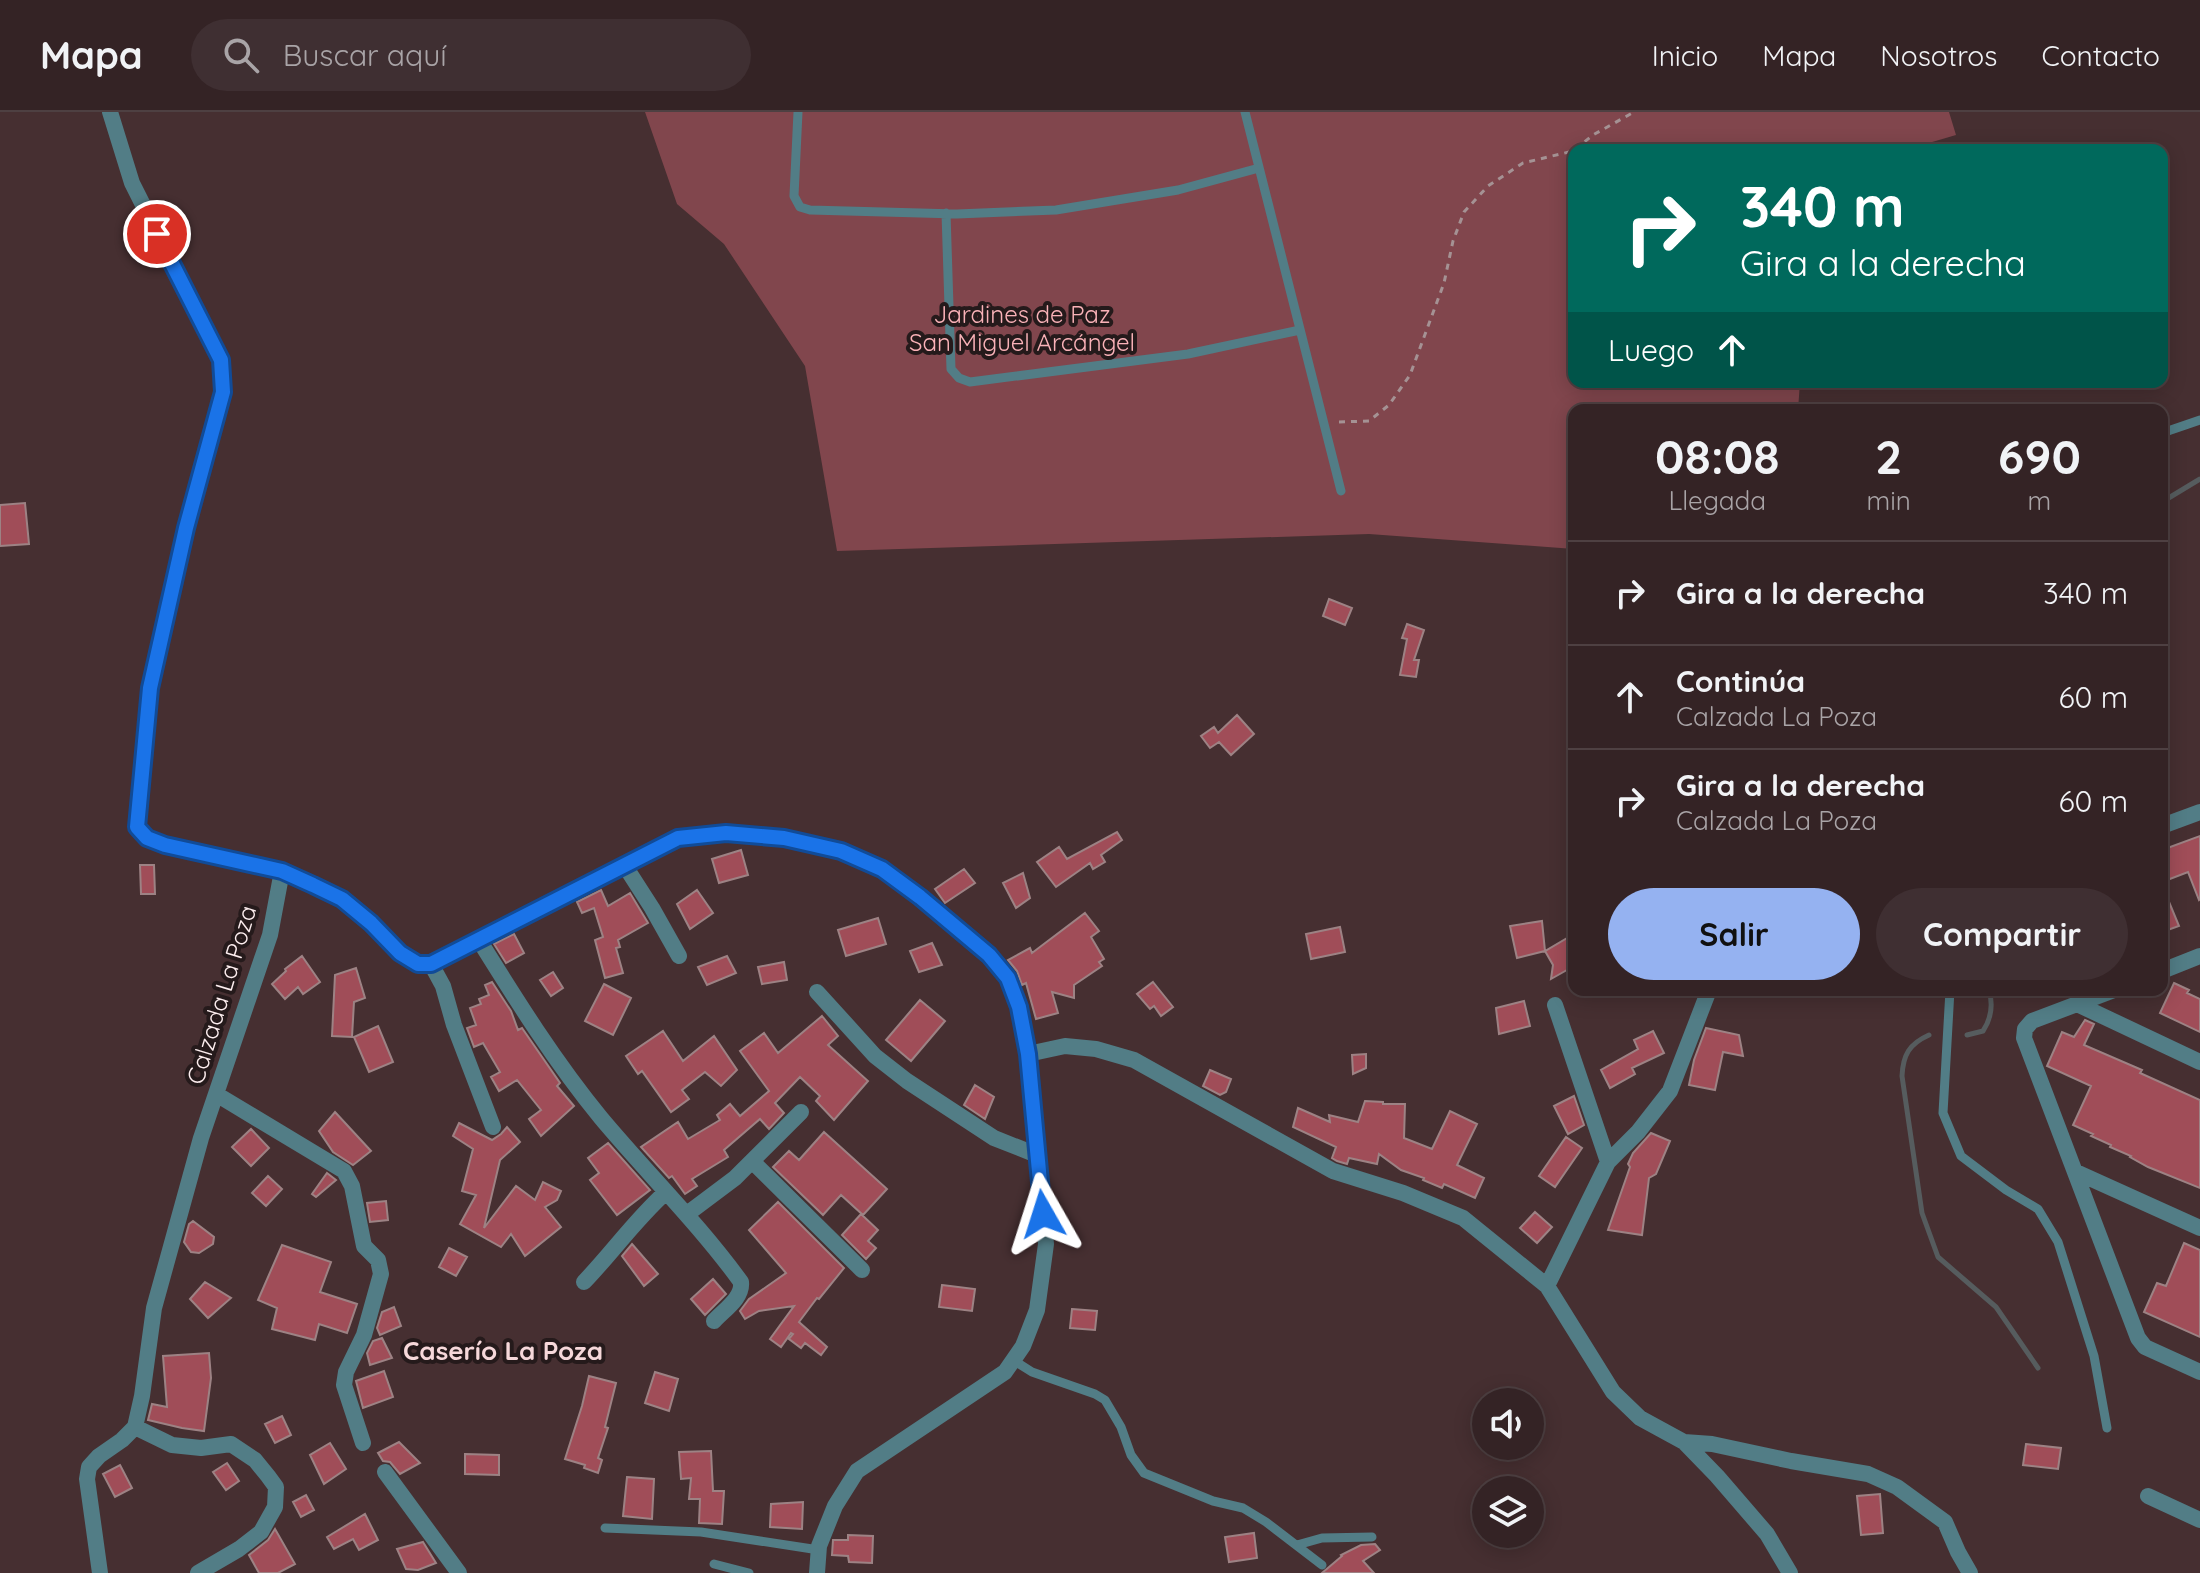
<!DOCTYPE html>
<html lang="es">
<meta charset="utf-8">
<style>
body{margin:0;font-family:Quicksand,sans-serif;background:#3f2f32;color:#f1f3f6;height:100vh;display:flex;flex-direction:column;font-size:30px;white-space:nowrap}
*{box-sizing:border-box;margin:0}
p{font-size:26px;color:#a9a4a7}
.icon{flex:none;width:44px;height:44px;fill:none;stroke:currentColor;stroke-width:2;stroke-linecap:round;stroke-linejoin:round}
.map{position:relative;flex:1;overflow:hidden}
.details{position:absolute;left:1568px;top:292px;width:600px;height:592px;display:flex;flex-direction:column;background:#342325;border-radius:16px;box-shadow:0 4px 20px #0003,0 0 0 2px #4e4042}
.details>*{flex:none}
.guide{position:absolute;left:1568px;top:32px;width:600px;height:244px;border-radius:16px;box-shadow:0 4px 20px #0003,0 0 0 2px #4e4042;background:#00695c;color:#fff;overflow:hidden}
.controls{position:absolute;left:1472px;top:1276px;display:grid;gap:16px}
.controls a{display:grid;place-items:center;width:72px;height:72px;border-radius:50%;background:#342325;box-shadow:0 4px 20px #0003,0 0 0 2px #4e4042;font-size:40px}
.pin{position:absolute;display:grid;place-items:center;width:68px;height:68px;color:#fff;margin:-34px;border:4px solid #fff;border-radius:50%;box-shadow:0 2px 8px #0007}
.me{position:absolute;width:88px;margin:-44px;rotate:354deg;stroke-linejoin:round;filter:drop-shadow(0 0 6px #0008)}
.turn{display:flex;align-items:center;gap:28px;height:168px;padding:0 40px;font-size:36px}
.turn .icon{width:104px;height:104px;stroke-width:2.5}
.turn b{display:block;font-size:56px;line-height:68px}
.then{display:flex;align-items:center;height:76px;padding:0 40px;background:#0003;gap:16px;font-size:30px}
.eta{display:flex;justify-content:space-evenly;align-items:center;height:136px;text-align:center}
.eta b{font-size:48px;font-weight:700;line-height:56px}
.button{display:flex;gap:16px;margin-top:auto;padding:16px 40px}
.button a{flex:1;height:92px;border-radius:48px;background:#95b2f1;color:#111;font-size:32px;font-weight:700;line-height:92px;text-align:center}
.button a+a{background:#3f2f32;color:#f1f3f6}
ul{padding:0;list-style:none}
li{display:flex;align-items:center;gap:24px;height:104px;padding:0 40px;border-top:2px solid #4e4042}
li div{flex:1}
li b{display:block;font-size:30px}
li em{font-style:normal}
header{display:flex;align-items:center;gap:48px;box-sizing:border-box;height:112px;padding:0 40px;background:#342325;border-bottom:2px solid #4e4042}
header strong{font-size:38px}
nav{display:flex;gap:44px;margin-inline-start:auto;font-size:28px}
.search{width:560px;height:72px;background:#3f2f32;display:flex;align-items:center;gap:20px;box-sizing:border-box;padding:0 28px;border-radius:44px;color:#a9a4a7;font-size:30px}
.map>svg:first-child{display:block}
.green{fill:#81464d}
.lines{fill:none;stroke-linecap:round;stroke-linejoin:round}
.stream{stroke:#565c5e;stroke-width:5}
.building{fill:#a04d58;stroke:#9d8284;stroke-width:2}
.path{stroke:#a59294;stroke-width:3;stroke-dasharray:6 6;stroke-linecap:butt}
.service{stroke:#527d86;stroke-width:9}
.minor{stroke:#527d86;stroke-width:16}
.route-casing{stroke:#114b97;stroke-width:20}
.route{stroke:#1a73e8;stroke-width:14}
.labels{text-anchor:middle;stroke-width:8;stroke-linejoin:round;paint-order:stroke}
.park-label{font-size:24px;fill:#fab2b8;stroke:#251a1b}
.street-label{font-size:24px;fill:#fdeeef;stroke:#251a1b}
.neighbourhood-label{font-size:26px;font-weight:bold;fill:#f6d8da;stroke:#251a1b}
</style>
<header>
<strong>Mapa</strong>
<div class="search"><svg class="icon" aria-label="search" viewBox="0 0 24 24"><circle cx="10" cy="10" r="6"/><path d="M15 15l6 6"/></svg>Buscar aquí</div>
<nav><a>Inicio</a><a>Mapa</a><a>Nosotros</a><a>Contacto</a></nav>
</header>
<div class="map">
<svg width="2200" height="1461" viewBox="0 0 2200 1461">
<rect width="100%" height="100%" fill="#462f31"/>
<!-- green -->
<path class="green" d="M645 0H1949L1956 23 1905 38H1574V270H1800L1798 298H1574V437L1369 422 837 439 805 254 724 132 677 92Z"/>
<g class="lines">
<!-- stream -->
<path class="stream" d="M2162 390 2200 367
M1929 923C1909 932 1903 943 1902 964L1922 1101 1938 1145 1996 1195 2038 1256
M1967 923 1983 919C1991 907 1993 892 1989 878"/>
</g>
<!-- building -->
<path class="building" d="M25 391 29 432 0 434V393Z
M1329 487 1352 496 1345 513 1323 504Z
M1407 512 1424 518 1414 548H1419L1416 565 1400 563 1407 527 1402 526Z
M1237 603 1254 622 1231 643 1219 630 1210 636 1201 624 1214 615 1218 621Z
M1117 720 1122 728 1101 743 1105 750 1093 757 1090 751 1056 775 1037 750 1059 735 1067 747Z
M2200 724V787L2199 788 2188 760 2162 770V738Z
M741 738 748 763 719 771 712 747Z
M140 753H154L155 782H141Z
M964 757 975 771 945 791 935 777Z
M1023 761 1030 786 1016 796 1003 771Z
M2162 773 2179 814 2162 820Z
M601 778 608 794 630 781 648 811 618 828 620 835 616 836 623 861 605 866 595 828 603 825 594 796 582 801 577 790Z
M697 778 713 801 690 817 677 792Z
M1085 801 1099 819 1091 825 1104 847 1099 850 1102 854 1074 873V886L1052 880 1058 901 1036 907 1026 871 1022 873 1017 859 1008 848 1030 836 1032 841Z
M878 806 886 832 846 844 838 818Z
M1542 809 1545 839 1574 822V854L1551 867 1553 853 1545 839 1517 846 1510 814Z
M1340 815 1345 840 1311 847 1306 822Z
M514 822 524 841 506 851 494 832Z
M932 831 942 853 919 860 910 839Z
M302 844 320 870 303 882 298 875 285 887 272 872 286 859 285 857Z
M727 844 736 861 707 873 698 855Z
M784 850 787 868 762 872 758 855Z
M356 856 365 886 354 890 352 925 332 924 335 863Z
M553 860 563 876 551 884 540 868Z
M492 870 511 899 518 918 522 916 560 971 557 974 574 994 541 1024 529 1007 541 998 517 968 499 979 491 965 500 960 483 931 474 935 467 916 476 913 470 896 481 892 479 887 489 883 485 873Z
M1153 870 1173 895 1161 904 1154 894 1150 897 1137 882Z
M2174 871 2189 878 2187 881 2200 887V920L2160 901Z
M604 872 631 886 613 923 585 909Z
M920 888 945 909 911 949 886 928Z
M1524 889 1530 914 1499 922 1496 896Z
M822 904 838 924 828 933 868 969 834 1008 816 989 820 984 800 965 775 991 784 1001 769 1017 760 1007 724 1038 728 1045 692 1067 697 1074 685 1082 672 1064 669 1066 641 1035 678 1010 688 1027 720 1008 717 1003 730 992 740 1004 769 979 740 939 764 921 778 941Z
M2085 908 2094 912 2084 933 2142 958 2140 961 2200 988V1076L2148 1055 2130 1045 2131 1044 2110 1035 2111 1033 2091 1024 2093 1022 2073 1013 2091 974 2047 954 2062 920 2074 925Z
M378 914 393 950 369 960 354 925Z
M1706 916 1739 923 1743 944 1723 940 1715 978 1689 973 1694 948Z
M663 919 683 949 714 924 737 958 721 974 705 960 682 978 689 987 671 1000 642 959 638 962 626 944Z
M1653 919 1664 941 1632 956 1635 962 1610 976 1601 958 1638 937 1634 928Z
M1366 942V956L1353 962 1352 943Z
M1210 958 1231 967 1226 980 1220 983 1203 974Z
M975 973 994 985 985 1007 964 993Z
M1574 984 1584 1013 1568 1022 1554 994Z
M1365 989 1383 990V992H1405L1404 1026 1432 1037 1450 999 1477 1012 1457 1053 1484 1066 1475 1086 1444 1072 1442 1076 1423 1068 1424 1066 1401 1058 1379 1042 1377 1052 1349 1046 1347 1052 1337 1049 1332 1046 1336 1035 1293 1015 1298 996 1330 1010 1329 1003 1358 1010Z
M335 1000 371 1039 353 1053 333 1040 319 1019Z
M459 1011 492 1028 501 1022 507 1015 520 1030 500 1048 484 1116 516 1074 535 1088 543 1070 561 1079 557 1088 545 1095 561 1115 525 1144 511 1122 501 1135 460 1112 476 1083 462 1079 473 1037 453 1024Z
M251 1017 269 1036 251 1054 232 1035Z
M824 1020 887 1077 863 1103 841 1083 823 1103 773 1055 789 1039 799 1048Z
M1651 1021 1670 1029 1656 1062 1649 1066 1642 1123 1608 1118 1630 1055 1628 1052 1633 1041Z
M1566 1025 1582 1036 1555 1075 1539 1064Z
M608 1031 650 1078 617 1103 590 1068 599 1061 588 1046Z
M327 1061 336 1068 316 1085 312 1082Z
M268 1064 282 1077 266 1094 252 1081Z
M386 1089 388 1108 370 1110 367 1091Z
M778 1090 844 1156 819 1187 817 1186 799 1210 827 1235 821 1243 805 1231 801 1236 789 1227 793 1222 791 1221 781 1235 770 1227 794 1194 759 1199 745 1207 740 1199 749 1187 786 1161 749 1118Z
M1535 1100 1552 1115 1537 1131 1520 1116Z
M861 1102 878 1118 868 1129 876 1136 866 1147 842 1123Z
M193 1109 214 1125 213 1132 199 1141 191 1140 184 1130 189 1112Z
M2184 1131 2200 1138V1225L2144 1200 2157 1171 2166 1174Z
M632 1132 658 1162 644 1174 622 1144Z
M282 1133 331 1150 320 1180 357 1192 347 1221 319 1212 315 1228 272 1217 277 1196 258 1188Z
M449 1136 467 1145 456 1164 439 1155Z
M713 1167 726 1182 705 1203 691 1187Z
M205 1170 231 1186 208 1206 190 1187Z
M942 1173 975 1177 972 1199 939 1195Z
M394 1195 401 1214 380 1223 377 1216 382 1200Z
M1072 1197 1097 1199 1095 1218 1070 1216Z
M382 1226 392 1246 370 1253 367 1241 373 1229Z
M209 1241 211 1266 204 1319 182 1316 148 1308 152 1292 167 1295 163 1244Z
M384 1259 393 1285 363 1296 356 1269Z
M655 1260 678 1267 669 1299 645 1291Z
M589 1264 616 1271 605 1315 608 1316 598 1346 602 1348 598 1361 584 1356 585 1353 565 1347 582 1294Z
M282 1304 291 1323 275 1331 265 1312Z
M399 1330 420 1351 400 1362 390 1350 383 1349 378 1341Z
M330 1331 346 1357 324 1372 310 1343Z
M2026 1332 2061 1336 2058 1357 2023 1353Z
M711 1339 713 1379H724L722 1412 699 1411 700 1387H689L691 1366 681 1367 679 1340Z
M465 1342 499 1343V1363L465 1362Z
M227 1351 239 1369 226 1378 213 1360Z
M120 1353 132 1376 115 1385 103 1362Z
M627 1365 654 1367 652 1407 623 1404Z
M1880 1382 1883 1421 1861 1423 1857 1384Z
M306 1383 314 1398 301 1405 293 1390Z
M803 1390 802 1417 770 1415 771 1392Z
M365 1402 378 1428 359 1438 353 1427 334 1437 327 1425Z
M275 1417 295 1452 278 1461H259L249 1443 268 1428Z
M1254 1421 1257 1446 1229 1450 1225 1425Z
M848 1423 873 1424 872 1451 849 1450 848 1444 832 1443 833 1428H848Z
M423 1430 436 1451 418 1458 406 1457 397 1437Z
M1375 1432 1380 1438 1363 1449 1374 1461H1322L1342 1444 1341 1443 1361 1433Z"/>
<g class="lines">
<!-- path -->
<path class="path" d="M1339 310 1369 309 1389 293 1410 263 1444 171 1453 129 1464 100 1488 74 1523 51 1573 39 1593 23 1634 0"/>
<!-- service -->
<path class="service" d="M798 0 794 84 800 95 810 98 957 102 1056 98 1178 78 1259 56
M1245 0 1341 379
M946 101 951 257 959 266 970 270 1188 242 1300 218
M2162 321 2200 308
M1950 878 1943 1001 1961 1044 2006 1078 2038 1097 2058 1130 2094 1244 2107 1316
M1013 1248 1032 1260 1095 1282 1105 1288 1121 1315 1131 1343 1144 1361 1213 1389 1243 1396 1266 1410 1322 1453
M605 1416 701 1420 819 1438
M1297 1433 1322 1426 1372 1425
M714 1452 749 1461"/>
<!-- minor -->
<path class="minor" d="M110 0 132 71 221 248 223 280 186 416 150 576 137 702V715L147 726 165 733 282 759 313 773 342 787 371 811 400 841 418 852H431L678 726 726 721 784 726 841 739 882 757 920 785 989 843 1008 866 1019 895 1028 942 1046 1132 1037 1198 1023 1234 1005 1260 857 1359 835 1394 819 1434 817 1461
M2162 714 2200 700
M625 754 652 796 679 844
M479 828C517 889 555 950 601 1006 647 1061 699 1112 741 1170 743 1186 724 1198 714 1209
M431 852 443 874 454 913 493 1015
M2162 859 2200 844
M2114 878 2032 909 2025 917 2024 926 2138 1226 2145 1235 2200 1260
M817 880 875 944 907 969 994 1026 1037 1043
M2077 892 2200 950
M1028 942 1065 934 1096 937 1134 948 1333 1059 1403 1081 1463 1106 1547 1174 1613 1280 1640 1306 1684 1330 1717 1364 1767 1422 1790 1461
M216 982 344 1059 352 1074 364 1134 378 1148 381 1162 364 1223 346 1260 344 1273 363 1331
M752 1049 862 1158
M1608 1050 1638 1020 1670 979 1709 878
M2076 1060 2200 1116
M687 1102 735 1066 801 1000
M584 1170C612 1141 635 1108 666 1080
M1547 1174 1608 1050 1555 893
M135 1315 172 1333 201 1336 231 1332 255 1348 268 1364 276 1375 275 1395 261 1420 239 1437 198 1461
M1684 1330 1712 1332 1791 1349 1868 1362 1897 1375 1945 1410 1958 1440 1970 1461
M385 1360 459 1461
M2148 1384 2200 1408
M100 1461 87 1367 89 1355 99 1344 122 1328 135 1315 142 1284 154 1196 201 1026 270 823 282 759"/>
</g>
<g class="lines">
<defs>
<path id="route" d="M157 122 221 248 223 280 186 416 150 576 137 715 147 726 165 733 282 759 313 773 342 787 371 811 400 841 418 852H431L678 726 726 721 784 726 841 739 882 757 920 785 989 843 1008 866 1019 895 1028 942 1043 1102"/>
</defs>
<!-- route casing -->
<use href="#route" class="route-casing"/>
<!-- route -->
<use href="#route" class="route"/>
</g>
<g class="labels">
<!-- park labels -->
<g class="park-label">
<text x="1022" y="211">Jardines de Paz<tspan x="1022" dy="28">San Miguel Arcángel</tspan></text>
</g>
<!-- street labels -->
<g class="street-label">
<text transform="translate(222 883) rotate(-73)" y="8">Calzada La Poza</text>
</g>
<!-- neighbourhood labels -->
<g class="neighbourhood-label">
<text x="503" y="1248">Caserío La Poza</text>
</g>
</g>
</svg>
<div class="controls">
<a><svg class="icon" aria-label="sound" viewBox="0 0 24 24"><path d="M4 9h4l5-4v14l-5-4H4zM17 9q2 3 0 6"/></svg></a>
<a><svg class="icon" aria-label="layers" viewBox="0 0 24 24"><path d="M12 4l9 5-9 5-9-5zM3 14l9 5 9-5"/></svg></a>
</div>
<div class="pin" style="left:157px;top:122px;background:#d93025"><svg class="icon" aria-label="arrive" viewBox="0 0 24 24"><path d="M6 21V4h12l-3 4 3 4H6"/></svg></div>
<svg class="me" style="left:1043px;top:1102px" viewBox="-20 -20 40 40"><path d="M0-17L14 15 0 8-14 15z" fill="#1a73e8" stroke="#fff" stroke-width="4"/></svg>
<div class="guide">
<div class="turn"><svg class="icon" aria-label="right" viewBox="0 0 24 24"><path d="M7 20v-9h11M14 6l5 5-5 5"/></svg><div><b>340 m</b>Gira a la derecha</div></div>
<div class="then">Luego<svg class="icon" aria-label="ahead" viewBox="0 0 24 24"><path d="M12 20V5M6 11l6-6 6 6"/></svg></div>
</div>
<section class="details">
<div class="eta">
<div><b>08:08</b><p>Llegada</p></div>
<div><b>2</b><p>min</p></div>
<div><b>690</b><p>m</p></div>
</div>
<ul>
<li><svg class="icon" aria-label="right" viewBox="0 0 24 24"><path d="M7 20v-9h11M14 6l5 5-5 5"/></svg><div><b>Gira a la derecha</b></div><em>340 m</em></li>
<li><svg class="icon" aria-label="ahead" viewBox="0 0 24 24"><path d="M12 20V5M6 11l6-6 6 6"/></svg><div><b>Continúa</b><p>Calzada La Poza</p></div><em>60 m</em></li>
<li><svg class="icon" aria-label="right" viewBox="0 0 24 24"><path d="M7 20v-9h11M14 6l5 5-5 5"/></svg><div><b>Gira a la derecha</b><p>Calzada La Poza</p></div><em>60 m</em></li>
</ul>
<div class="button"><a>Salir</a><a>Compartir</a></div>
</section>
</div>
